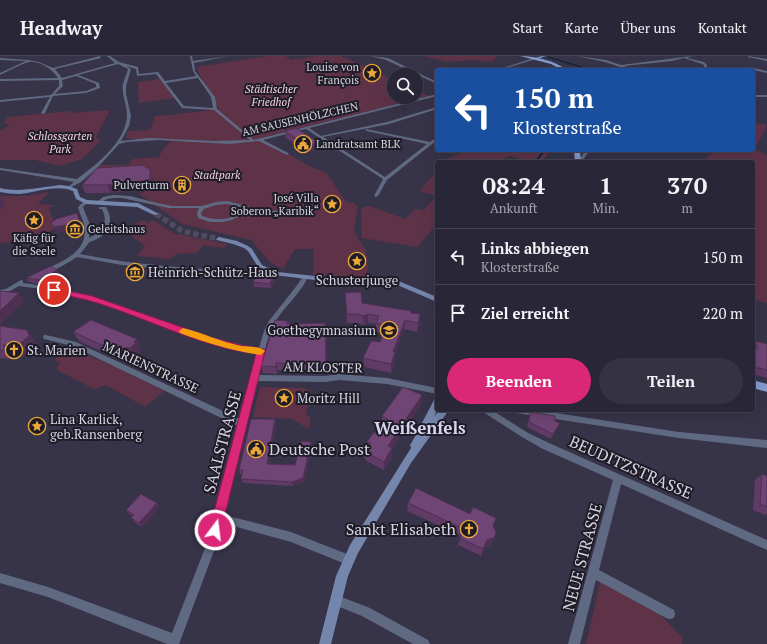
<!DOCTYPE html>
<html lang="de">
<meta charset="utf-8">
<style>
body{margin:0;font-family:"PT Serif",serif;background:#353242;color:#f1f3f6;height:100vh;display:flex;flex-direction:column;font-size:15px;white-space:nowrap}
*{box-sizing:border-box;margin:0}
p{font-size:13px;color:#a5a5ad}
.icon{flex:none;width:22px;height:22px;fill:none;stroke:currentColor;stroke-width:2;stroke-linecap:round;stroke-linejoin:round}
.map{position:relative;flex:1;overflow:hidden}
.sheet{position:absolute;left:435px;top:104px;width:320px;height:252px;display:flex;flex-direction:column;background:#292637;border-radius:4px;box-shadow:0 4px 16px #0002,0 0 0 1px #454352}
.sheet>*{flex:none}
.guide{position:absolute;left:435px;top:12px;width:320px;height:84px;border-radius:4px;box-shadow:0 4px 16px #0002,0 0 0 1px #454352;background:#1a4fa0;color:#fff;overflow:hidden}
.tools{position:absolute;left:387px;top:12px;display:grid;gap:8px}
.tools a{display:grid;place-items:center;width:36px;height:36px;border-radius:50%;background:#292637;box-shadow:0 4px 16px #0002,0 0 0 1px #454352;font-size:20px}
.pin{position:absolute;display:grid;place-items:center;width:34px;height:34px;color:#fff;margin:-17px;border:2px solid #fff;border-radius:50%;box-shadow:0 1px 4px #0007}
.me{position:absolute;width:44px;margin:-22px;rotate:15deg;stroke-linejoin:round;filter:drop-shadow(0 0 3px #0008)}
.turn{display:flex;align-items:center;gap:14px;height:84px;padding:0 12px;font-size:18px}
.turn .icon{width:52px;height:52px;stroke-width:2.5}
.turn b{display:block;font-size:28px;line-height:34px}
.eta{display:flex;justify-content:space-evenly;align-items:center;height:68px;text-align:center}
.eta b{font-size:24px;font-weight:800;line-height:28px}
.cta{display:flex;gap:8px;margin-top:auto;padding:8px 12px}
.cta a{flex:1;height:46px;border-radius:24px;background:#db2777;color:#fff;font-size:16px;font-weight:800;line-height:46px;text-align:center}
.cta a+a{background:#353242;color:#f1f3f6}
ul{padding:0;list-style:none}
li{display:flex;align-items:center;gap:12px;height:56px;padding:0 12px;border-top:1px solid #454352}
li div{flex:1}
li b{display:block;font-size:15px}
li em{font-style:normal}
header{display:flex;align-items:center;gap:24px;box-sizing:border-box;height:56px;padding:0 20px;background:#292637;border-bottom:1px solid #454352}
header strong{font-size:19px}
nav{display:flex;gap:22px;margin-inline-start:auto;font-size:14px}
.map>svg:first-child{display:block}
.green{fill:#5e3348}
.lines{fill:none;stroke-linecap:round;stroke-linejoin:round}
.stream-far1{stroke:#002235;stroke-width:1}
.stream{stroke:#002235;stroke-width:1.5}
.secondary-tunnel{stroke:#4f4b60;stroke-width:5.5;stroke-dasharray:5.5 3;stroke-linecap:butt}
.street{fill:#5f6a82;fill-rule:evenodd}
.secondary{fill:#7586ac;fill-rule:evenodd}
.primary{fill:#859bcd;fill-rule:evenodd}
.wall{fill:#5f3b65}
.shaded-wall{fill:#4e3052}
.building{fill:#6f4575;stroke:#4e3052}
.route{fill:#db2777;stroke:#8e194d}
.slow{fill:#f59e0b}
.labels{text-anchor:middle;stroke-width:4;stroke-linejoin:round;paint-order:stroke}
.far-poi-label{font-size:11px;fill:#d6d4e1;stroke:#1e1c26;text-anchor:end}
.far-park-label{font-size:11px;font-style:italic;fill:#f6d0e1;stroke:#1e1c26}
.far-street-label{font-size:11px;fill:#d6d4e1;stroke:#1e1c26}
.poi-label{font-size:13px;fill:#d6d4e1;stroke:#1e1c26;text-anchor:start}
.street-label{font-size:13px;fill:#d6d4e1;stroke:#1e1c26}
.near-street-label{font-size:16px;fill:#d6d4e1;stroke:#1e1c26}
.near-poi-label{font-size:16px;fill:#d6d4e1;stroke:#1e1c26;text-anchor:start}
.district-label{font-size:17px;font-weight:bold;fill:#d9d4f0;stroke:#1e1c26}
</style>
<header>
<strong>Headway</strong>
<nav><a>Start</a><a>Karte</a><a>Über uns</a><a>Kontakt</a></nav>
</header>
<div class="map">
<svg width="767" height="588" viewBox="0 0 767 588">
<rect width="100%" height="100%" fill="#373349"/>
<!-- green -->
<path class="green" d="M267 0H285L292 4 314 0H341L394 24V41H416V33L430 40 261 82 309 110 324 116 328 119 346 146 354 147 358 151 354 172 357 181 366 194 368 212 367 221 313 219 314 193H295L283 213 271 207 251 184 182 168 142 140 139 138 153 132V122L88 120 100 109H128L133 103 159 101 163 93 172 84 126 83 128 75 150 74 155 60 171 59 219 53 205 30 196 11Z
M424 0H500L495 1V4L487 6 473 4 447 6Z
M159 23 175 42 139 47 138 26Z
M110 54 96 81 100 85 82 103 60 110 35 104H0V74L10 69 3 67 8 61 71 55V57Z
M753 66 767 69 755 94 767 99V247L753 243V106H701L717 94H753Z
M470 94H552L541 106H531L510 100 497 106H444L446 103Z
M437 114V168L417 191 362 182 361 152 369 150 405 163 415 153 424 154 436 140 420 135Z
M49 136 38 148 54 149 49 153 54 167 58 170C35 186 26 185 0 187V140H27Z
M144 164 148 167 154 164 173 177 227 188 224 192 203 189 197 197 176 198 171 203 137 200 145 190 131 180 142 174 136 167Z
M67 291 114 310 164 335 145 351 106 329 94 333 57 314 60 305H53Z
M260 331 304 332 311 335 306 360 311 361 309 373 292 363 253 361Z
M600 526 660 559 683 582 682 588H586Z"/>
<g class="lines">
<!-- stream-far1 -->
<path class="stream-far1" d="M548 1 591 14"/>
<!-- stream -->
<path class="stream" d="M535 106 545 94"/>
<!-- secondary-tunnel -->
<path class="secondary-tunnel" d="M156 158 182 175 219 183"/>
<!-- street -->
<path class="street" d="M100 0 101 2 55 13 62 22 115 7 107 0H110L119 6 138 11 139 18 158 16 165 25 196 20 193 15 190 0H192L193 5 229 0 194 7 195 15 215 41 217 53 254 84 437 38V40L309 72 321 80 387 66 437 51V53L389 68 323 81 385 121 427 88 367 75H366V73L430 86 437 81V84L387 124 378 140 376 141 374 140 383 123 306 73 263 84 288 97 289 98 287 99 259 85 229 88 159 84 127 86 119 88 99 110 81 126 70 132 68 131 74 126 0 114V112L77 123C96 109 127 85 127 59 127 48 121 38 123 28 124 23 127 18 128 13L118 8 78 19 99 27 100 32 86 37 53 40 45 57 43 58 41 57 50 41 0 46V44L51 39 59 30V24L0 25V23L58 22C54 14 39 4 29 6 23 7 7 16 0 19V17L26 5 0 4V2L28 4 39 6 53 12ZM126 10 136 13 137 20 156 18 182 52 214 54 250 84 215 85 148 82 121 85 129 70 131 60 126 38V30L131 13ZM76 20 96 28V31L86 35 55 38 63 30 62 24ZM198 22 211 41 213 52 184 50 166 27Z
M370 0 388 2 437 26V28L386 4Z
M577 0 606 4 621 9 692 0 687 2 704 6 707 9 706 13H704V9L702 8 684 2 672 5 624 10 633 14H629L605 6Z
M748 0 767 3V5L748 1Z
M534 2 536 3 500 14H496Z
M749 11 767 15V17L748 13Z
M753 39H767V41H753Z
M586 94H590L583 104 577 103V101H581Z
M113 139 130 140 157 147 172 150H202L216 146 227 145 243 149 245 154 244 156 292 154 294 155 292 156 241 159 232 164 223 166H210L198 162 197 157 199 152H168L122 142H113L107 143 98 148 96 147 103 141ZM227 148 239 151 241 154C233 165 214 165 202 160L201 157 204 153 216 149Z
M84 145 88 146 83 151 90 169 89 182C102 176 109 167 102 153H99V151H106C113 163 111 174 99 182 96 184 90 185 88 188 85 191 83 195 80 198 139 210 198 213 258 216L269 213 272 215 271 216 258 220 168 214 122 209 77 201C69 206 53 217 43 216V214C62 206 90 195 84 169 83 163 79 157 78 151Z
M305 219 308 221C300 238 285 250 275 266 267 279 263 304 259 319L325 320 339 318 387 322 437 332V338L387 328 339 324 325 326 258 325 224 459 291 476 352 500 353 504 352 508 348 509 291 486 222 467 217 487 179 588H167L48 541 0 527V517L48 531 172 577 207 487 238 370 72 290 44 283 43 281 44 279H46L76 286 240 363 258 297C199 287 145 261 88 243 66 236 42 233 19 230L10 235 0 238V234L6 233 21 224 23 225V227C47 230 70 234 92 241 149 258 200 282 259 292L264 275 269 265 298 228 303 220Z
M482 354H492L528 377 549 387 767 484V494L621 428 599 514 674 554 675 558 674 562 670 563 666 562 596 524 580 588H568L613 424 543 393 522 381 483 356Z
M512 354H537L679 376 767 384V392L679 382 516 357 513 356Z
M336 539 370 552 428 584 430 588H413L362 560 332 548 331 544 332 540Z"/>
<!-- secondary -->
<path class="secondary" d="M541 0H546L535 4 533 3Z
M60 129 68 130 77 133 80 141 87 144 138 147 159 158 154 159 137 151 86 148 76 143 73 135C56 128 36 137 19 138 12 138 6 137 0 136V132C20 137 40 131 60 129Z
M219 181 237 185 248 190 252 193 262 209 277 216 315 220 396 224 437 241V246L395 228 315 224 274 219 258 211 248 195 244 192 233 188 217 184 216 183Z
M437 343V354L434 361 439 354H449L411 407 358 497 348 520 331 588H319L336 520 350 489 411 392 410 389 412 386 434 344Z"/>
<!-- primary -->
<path class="primary" d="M520 0C536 0 555 5 567 14H562L551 8Z
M574 94H580L581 106H575Z
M753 324 767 328V336L753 332Z"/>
</g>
<!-- wall -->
<path class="wall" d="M285 75 319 93 307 96 286 82Z
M150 114 153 122V132L110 137H85L82 129Z
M125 213H142L137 219 127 218Z
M57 214 59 218 42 229 29 226 26 222Z
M276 221 271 232 254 231 253 226Z
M345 237 362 247 411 255V257L420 258V267L417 276 404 273 395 298V305L391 317 364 311 363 302 380 286 383 277 376 276V268L368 267 364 269 358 267H347Z
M437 252V263L433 261 434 254Z
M288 265 289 268 325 267 326 274 327 316 307 317V314H278L277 318 263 317 261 310Z
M0 270 33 282 35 288 23 300 9 298 12 303 0 302Z
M73 276 141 292 140 293 141 296 134 301 132 300 124 306 79 285Z
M756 285 767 288V322L753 318V289Z
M421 348 392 392V401L384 414 365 404V396L368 392 367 386 377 378 383 370 382 369V360Z
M530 356 555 365 558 372 551 383 527 371 529 360Z
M275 363 276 367 269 408 295 409 311 386 312 390 304 426 293 430 243 427 241 423 242 418H240L239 414Z
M762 418 767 420V458L765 459 753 454 755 424Z
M157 447 159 451 142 471 134 466 131 462 133 460 129 458 126 454Z
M408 447 493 470 496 476 491 489 484 492 481 500 458 489 461 480 407 455Z"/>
<!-- shaded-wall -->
<path class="shaded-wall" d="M318 86 319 93 307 96 306 89Z
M150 114 153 122V132L110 137 107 129Z
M0 142H1L6 150 0 154Z
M77 157 80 163 83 173 57 177 54 171Z
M141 209 142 213 137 219 135 215Z
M57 214 59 218 42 229 40 224Z
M275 217 276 221 271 232 270 228Z
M19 237 24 245 0 269V255Z
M368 258V267L364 269 363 260Z
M420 258V267L417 276 418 267Z
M405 264 404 273 395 298V305L391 317V308L393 296Z
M325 267 326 274 327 316 326 309Z
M27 274 33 282 35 288 23 300 16 291Z
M137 283 141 292 140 293 141 296 134 301 130 292 134 286Z
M3 289 9 298 12 303 5 295Z
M127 291 132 300 124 306 120 297Z
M276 307 278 314 277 318 276 311Z
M422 339 421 348 388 399V390Z
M275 363 276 367 268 412 267 408Z
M560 367 558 372 551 383 553 378Z
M311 386 312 390 304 426 293 430 292 426Z
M392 392V401L384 414V406Z
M157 447 159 451 142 471 139 467Z
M494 482 491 489 484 492 481 500 487 484Z"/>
<!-- building -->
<path class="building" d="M296 72 318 86 306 89 285 75Z
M143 109 150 114V124L107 129H82L97 112Z
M77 157 80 167 54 171 51 167 56 163Z
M130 208 141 209 135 215 125 213Z
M51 210 57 214 40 224 26 222Z
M258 217H275L270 228 253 226Z
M0 235 19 237 0 255Z
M361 236 362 247 411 255V257L420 258 418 267 405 264 393 296H395L391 308 363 302 371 285 380 286 386 269 376 267 379 260 368 258 363 260 357 258H347L345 237Z
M437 252V256L434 254Z
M91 264 137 283 134 286 136 287 130 292 127 291 120 297 73 276Z
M275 264 288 265 287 268 325 267 326 309 306 310 307 308 276 307V311L261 310Z
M0 270 27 274 29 280 16 291 3 289 5 295 0 294Z
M756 285 767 288V314L754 311V305L753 304V292L757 293Z
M403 331 422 339 388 390 392 392 384 406 365 396 371 387 367 386 374 376 377 378 388 363 382 360Z
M530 356 555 360V365L560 367 553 378 529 366Z
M251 363H275L267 408 295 409 301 385 311 386 303 422 292 426 241 423 243 414H239Z
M762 418 767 420V451L760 448Z
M416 432 470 458 473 451 496 462 493 470 496 476 494 482 487 484 483 493 460 482 464 473 408 447Z
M141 438 157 447 139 467 131 462 134 459 126 454Z"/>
<!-- route -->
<path class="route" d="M51 232H54L92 240 210 281 240 289 264 293 265 295 220 479 215 480 211 479 209 474 256 298C196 290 144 260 87 244 75 241 63 239 51 236Z"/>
<!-- slow -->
<path class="slow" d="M183 272C203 277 221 286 241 290 248 291 261 290 265 295L261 299C233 295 207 287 180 277L179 275Z"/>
<!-- icons -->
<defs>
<symbol id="sight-ring" viewBox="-11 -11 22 22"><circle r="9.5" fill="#1e1c26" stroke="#eda83b" stroke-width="1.5"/><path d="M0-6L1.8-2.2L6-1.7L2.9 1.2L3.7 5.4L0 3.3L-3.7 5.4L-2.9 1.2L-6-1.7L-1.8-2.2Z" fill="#eda83b"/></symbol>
<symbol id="civic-ring" viewBox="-11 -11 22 22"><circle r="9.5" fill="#1e1c26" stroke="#eda83b" stroke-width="1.5"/><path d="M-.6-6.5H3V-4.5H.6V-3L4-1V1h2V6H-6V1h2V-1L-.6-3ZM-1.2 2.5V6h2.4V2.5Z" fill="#eda83b"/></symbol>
<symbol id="building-ring" viewBox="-11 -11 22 22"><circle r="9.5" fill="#1e1c26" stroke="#eda83b" stroke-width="1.5"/><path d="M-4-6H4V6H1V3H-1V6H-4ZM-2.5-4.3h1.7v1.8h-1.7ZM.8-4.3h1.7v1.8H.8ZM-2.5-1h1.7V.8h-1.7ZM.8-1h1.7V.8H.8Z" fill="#eda83b"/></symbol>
<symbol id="museum-ring" viewBox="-11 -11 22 22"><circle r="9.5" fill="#1e1c26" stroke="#eda83b" stroke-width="1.5"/><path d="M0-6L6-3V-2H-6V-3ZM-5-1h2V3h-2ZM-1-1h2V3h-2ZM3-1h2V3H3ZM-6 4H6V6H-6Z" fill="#eda83b"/></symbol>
<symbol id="school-ring" viewBox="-11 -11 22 22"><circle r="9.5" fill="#1e1c26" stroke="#eda83b" stroke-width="1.5"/><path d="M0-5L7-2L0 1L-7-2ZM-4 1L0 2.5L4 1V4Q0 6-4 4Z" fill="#eda83b"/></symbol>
<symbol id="church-ring" viewBox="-11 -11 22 22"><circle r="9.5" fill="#1e1c26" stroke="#eda83b" stroke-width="1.5"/><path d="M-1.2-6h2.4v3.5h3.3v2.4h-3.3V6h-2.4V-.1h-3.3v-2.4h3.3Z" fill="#eda83b"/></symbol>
</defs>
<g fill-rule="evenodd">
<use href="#sight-ring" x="362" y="7" width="20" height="20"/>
<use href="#civic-ring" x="293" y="78" width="20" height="20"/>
<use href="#building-ring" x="172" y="119" width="20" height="20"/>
<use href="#sight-ring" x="322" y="138" width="20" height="20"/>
<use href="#sight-ring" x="24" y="154" width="20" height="20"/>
<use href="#museum-ring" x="65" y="163" width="20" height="20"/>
<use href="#sight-ring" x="347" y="195" width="20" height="20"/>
<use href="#museum-ring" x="125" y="206" width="20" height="20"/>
<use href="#school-ring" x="379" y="264" width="20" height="20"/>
<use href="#church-ring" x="4" y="284" width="20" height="20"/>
<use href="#sight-ring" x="274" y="332" width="20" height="20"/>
<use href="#sight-ring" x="27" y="360" width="20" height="20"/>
<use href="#civic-ring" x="246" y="383" width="20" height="20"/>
<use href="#church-ring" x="459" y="463" width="20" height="20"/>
</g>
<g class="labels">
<!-- far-poi labels -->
<g class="far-poi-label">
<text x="359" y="15">Louise von<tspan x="359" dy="13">François</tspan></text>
<text x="316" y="92" text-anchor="start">Landratsamt BLK</text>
<text x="169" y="133">Pulverturm</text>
<text x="319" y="146">José Villa<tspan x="319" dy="13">Soberon „Karibik“</tspan></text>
<text x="88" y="177" text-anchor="start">Geleitshaus</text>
<text x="34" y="186" text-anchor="middle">Käfig für<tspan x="34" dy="13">die Seele</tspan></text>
</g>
<!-- far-park labels -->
<g class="far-park-label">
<text x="271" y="37">Städtischer<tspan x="271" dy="13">Friedhof</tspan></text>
<text x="60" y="84">Schlossgarten<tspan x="60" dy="13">Park</tspan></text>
<text x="217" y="123">Stadtpark</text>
</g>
<!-- far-street labels -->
<g class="far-street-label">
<text transform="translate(300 63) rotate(-13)" y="4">AM SAUSENHÖLZCHEN</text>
</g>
<!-- poi labels -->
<g class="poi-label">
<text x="148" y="221">Heinrich-Schütz-Haus</text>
<text x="357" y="229" text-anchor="middle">Schusterjunge</text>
<text x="376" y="279" text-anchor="end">Goethegymnasium</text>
<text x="27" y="299">St. Marien</text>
<text x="297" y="347">Moritz Hill</text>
<text x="50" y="368">Lina Karlick,<tspan x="50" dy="15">geb.Ransenberg</tspan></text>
</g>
<!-- street labels -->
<g class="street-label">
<text transform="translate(151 311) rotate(25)" y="5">MARIENSTRASSE</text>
<text transform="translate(323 311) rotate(1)" y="5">AM KLOSTER</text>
</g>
<!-- near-street labels -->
<g class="near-street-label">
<text transform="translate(222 386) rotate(-75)" y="6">SAALSTRASSE</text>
<text transform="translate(631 411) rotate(24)" y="6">BEUDITZSTRASSE</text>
<text transform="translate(582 501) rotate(-75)" y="6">NEUE STRASSE</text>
</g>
<!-- near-poi labels -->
<g class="near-poi-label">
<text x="269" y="399">Deutsche Post</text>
<text x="456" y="479" text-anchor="end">Sankt Elisabeth</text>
</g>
<!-- district labels -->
<g class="district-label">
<text x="420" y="378">Weißenfels</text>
</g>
</g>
</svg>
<div class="tools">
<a><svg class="icon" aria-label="search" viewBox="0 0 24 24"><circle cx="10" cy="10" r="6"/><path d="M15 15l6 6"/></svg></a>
</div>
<div class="pin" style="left:54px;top:234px;background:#d93025"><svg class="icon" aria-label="arrive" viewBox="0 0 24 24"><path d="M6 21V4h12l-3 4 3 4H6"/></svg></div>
<svg class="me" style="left:215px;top:474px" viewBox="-20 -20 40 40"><circle r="17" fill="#db2777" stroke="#fff" stroke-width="3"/><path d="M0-11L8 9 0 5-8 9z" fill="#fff"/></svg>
<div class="guide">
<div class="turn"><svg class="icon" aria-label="left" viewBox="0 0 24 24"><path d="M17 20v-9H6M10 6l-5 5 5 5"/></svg><div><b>150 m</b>Klosterstraße</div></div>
</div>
<section class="sheet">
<div class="eta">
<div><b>08:24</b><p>Ankunft</p></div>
<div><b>1</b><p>Min.</p></div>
<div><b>370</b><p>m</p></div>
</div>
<ul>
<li><svg class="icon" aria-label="left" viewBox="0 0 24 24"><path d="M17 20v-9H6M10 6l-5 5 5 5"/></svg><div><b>Links abbiegen</b><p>Klosterstraße</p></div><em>150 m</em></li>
<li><svg class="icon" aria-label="arrive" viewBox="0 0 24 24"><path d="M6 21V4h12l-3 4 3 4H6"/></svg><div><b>Ziel erreicht</b></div><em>220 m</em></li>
</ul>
<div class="cta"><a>Beenden</a><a>Teilen</a></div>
</section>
</div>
